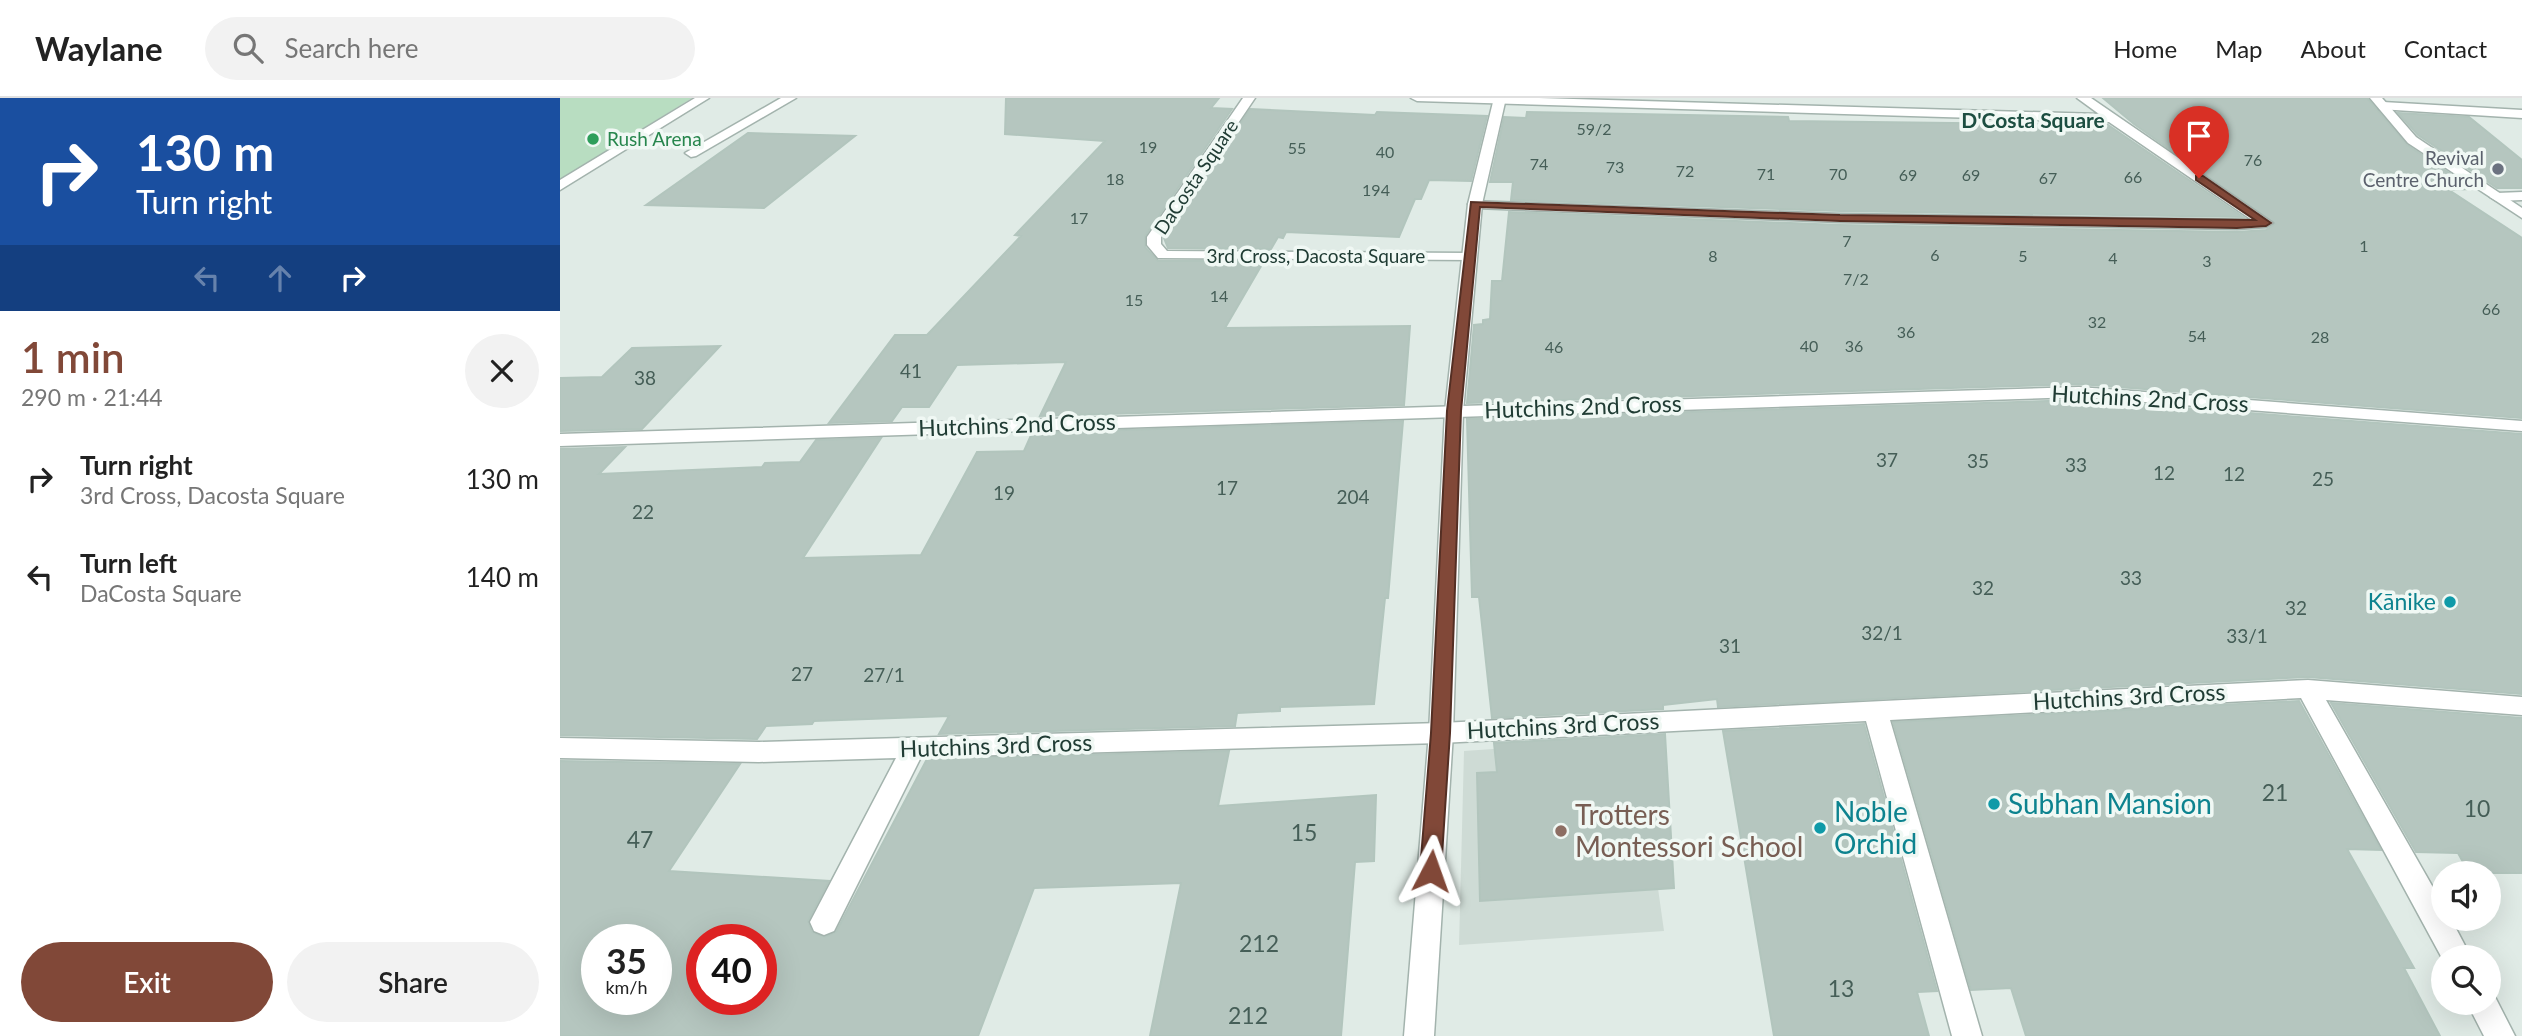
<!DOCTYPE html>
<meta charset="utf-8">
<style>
body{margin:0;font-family:Lato,sans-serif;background:#f2f2f2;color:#222;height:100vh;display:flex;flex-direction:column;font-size:26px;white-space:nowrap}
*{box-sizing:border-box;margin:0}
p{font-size:23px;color:#767676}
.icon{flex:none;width:38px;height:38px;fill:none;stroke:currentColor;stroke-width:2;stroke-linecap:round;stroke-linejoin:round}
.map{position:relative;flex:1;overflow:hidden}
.panel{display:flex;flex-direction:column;background:#fff;width:560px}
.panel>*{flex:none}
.top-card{background:#1a4fa0;color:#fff;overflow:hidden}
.controls{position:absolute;left:1871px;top:763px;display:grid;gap:14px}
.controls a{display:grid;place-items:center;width:70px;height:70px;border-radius:50%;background:#fff;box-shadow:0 7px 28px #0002;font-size:35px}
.speed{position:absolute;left:21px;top:826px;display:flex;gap:14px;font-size:35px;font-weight:700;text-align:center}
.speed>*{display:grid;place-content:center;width:91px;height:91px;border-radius:50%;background:#fff;box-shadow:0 7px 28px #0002;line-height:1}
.speed small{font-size:18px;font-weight:400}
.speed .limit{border:10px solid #d22;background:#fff;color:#111}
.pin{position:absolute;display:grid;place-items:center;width:60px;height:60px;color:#fff;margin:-72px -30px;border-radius:50% 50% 50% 0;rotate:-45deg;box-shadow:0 0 7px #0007}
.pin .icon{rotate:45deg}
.me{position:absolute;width:77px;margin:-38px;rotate:4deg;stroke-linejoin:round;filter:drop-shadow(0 0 5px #0008)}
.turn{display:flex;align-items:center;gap:24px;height:147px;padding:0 21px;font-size:32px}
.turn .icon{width:91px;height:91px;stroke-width:2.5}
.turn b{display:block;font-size:49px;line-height:60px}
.lanes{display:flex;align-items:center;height:66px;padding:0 21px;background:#0003;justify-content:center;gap:35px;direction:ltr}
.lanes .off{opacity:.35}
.round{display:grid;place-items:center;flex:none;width:74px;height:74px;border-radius:37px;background:#f2f2f2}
.headline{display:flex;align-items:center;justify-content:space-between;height:119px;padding:0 21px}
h1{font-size:42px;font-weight:600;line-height:52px;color:#814838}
.button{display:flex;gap:14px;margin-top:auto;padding:14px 21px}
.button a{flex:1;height:80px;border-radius:42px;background:#814838;color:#fff;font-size:28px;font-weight:600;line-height:80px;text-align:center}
.button a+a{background:#f2f2f2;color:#222}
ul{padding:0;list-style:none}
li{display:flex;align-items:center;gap:21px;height:98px;padding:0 21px}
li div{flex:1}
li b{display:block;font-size:26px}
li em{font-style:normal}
header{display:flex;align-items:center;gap:42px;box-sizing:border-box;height:98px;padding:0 35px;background:#fff;border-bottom:2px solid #e0e0e0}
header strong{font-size:33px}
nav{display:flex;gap:38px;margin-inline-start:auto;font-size:24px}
.search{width:490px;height:63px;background:#f2f2f2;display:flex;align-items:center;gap:18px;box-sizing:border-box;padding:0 24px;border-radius:38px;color:#767676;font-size:26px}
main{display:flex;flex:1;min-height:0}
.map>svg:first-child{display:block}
.built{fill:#cedbd5}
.green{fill:#b8ddc1}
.building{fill:#b5c6bf;stroke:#b2c5bd;stroke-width:2;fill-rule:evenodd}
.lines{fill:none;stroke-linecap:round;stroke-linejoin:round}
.service-casing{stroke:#a3b3ad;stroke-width:3}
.minor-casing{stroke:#a3b3ad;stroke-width:3}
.tertiary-casing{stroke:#a3b3ad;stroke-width:3}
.service{fill:#fff;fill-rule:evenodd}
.minor{fill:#fff;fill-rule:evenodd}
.tertiary{fill:#fff;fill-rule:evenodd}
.route{fill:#814838;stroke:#542f24;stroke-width:2}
.leisure-dot{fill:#2e9e5b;stroke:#f0f8f4;stroke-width:2.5}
.worship-dot{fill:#6b7280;stroke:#f0f8f4;stroke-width:2.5}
.culture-dot{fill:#0f9aa8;stroke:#f0f8f4;stroke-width:2.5}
.education-dot{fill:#8d6e63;stroke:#f0f8f4;stroke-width:2.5}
.labels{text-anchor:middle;stroke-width:7;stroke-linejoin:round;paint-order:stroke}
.far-number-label{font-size:16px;fill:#455e57}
.far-leisure-label{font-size:19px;fill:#27864d;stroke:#f0f8f4;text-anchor:start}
.far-worship-label{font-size:19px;fill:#5b616d;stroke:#f0f8f4;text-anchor:end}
.far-street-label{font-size:19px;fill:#203c34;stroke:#f0f8f4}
.number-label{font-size:19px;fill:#455e57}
.far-neighbourhood-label{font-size:21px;font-weight:bold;fill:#1c4e41;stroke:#f0f8f4}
.street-label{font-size:23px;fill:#203c34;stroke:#f0f8f4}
.culture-label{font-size:23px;fill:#0d838f;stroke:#f0f8f4;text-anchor:end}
.near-number-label{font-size:23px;fill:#455e57}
.near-culture-label{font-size:28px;fill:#0d838f;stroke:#f0f8f4;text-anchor:start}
.near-education-label{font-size:28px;fill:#785e54;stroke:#f0f8f4;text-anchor:start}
</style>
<header>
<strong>Waylane</strong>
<div class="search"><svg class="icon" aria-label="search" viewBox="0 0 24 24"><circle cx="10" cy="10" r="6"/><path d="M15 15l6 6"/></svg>Search here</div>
<nav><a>Home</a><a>Map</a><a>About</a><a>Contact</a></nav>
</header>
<main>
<section class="panel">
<div class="top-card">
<div class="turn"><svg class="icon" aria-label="right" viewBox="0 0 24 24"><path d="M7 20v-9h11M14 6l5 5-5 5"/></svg><div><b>130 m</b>Turn right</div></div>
<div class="lanes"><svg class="icon off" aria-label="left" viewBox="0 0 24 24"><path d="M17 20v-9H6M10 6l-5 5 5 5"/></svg><svg class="icon off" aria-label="ahead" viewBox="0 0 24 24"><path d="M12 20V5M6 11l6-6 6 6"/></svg><svg class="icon" aria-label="right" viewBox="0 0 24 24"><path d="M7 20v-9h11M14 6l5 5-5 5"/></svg></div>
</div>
<div class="headline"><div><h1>1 min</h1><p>290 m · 21:44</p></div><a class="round"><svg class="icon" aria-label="close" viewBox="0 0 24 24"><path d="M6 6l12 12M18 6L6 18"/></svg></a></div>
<ul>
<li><svg class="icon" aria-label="right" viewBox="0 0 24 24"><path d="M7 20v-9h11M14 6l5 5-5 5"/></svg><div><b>Turn right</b><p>3rd Cross, Dacosta Square</p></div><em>130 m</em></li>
<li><svg class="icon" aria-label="left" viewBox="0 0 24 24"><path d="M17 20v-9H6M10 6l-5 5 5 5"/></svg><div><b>Turn left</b><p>DaCosta Square</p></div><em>140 m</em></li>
</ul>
<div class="button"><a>Exit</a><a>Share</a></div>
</section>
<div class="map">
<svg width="1962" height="938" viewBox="0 0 1962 938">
<rect width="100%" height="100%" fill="#e0ebe6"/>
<!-- built -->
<path class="built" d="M1077 641 1104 833 899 847 904 653Z"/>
<!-- green -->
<path class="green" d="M0 0H132L0 82Z"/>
<!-- building -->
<path class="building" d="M446 0H659L651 10 672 11 585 138V149L598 163H704L665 230 850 228 844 307 480 318 506 264 397 267 369 309H342L332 323 269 325 335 237H367L461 138 455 137 545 43 445 36Z
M1543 0H1807L1847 47 1913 91 1889 92 1962 140V320L1519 286 907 305 914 227 923 226V222L930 221 932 183H942L949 114 1280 127 1677 134 1706 132 1715 126 1574 26Z
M690 11 815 17 817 14 927 18 911 83 869 82 861 101H855L839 139 726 134 723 140 718 139 711 151 608 150 604 140Z
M967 14 1228 19 1229 23 1548 27 1683 119 1280 113 951 102 953 84H930L944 19 966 20Z
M1838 15 1909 19 1962 62V90H1937L1858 37Z
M188 35 295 38 204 110 86 107Z
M160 248 82 331 0 333V280L42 279 72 250Z
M1519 302 1962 336V596L1748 579 1158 609 1157 601 1103 607V611L932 620 919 499H912L907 321Z
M843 323 828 500H825L814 606 720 609V613L677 615 675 628 379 636 389 618 254 623 252 626 206 628 197 641 0 637V351L65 349 39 376 202 369 205 365 240 364 256 342 321 340 243 460 361 457 417 354 464 353 472 335Z
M1739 603 1821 752 1787 751 1854 870H1844L1880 938H1466L1451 890 1411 892 1333 624Z
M1771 605 1962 620V775H1909L1898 755 1856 754Z
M1304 626 1377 893 1357 894 1369 938H1214L1163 633Z
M1105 636 1114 790 920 803 917 675 937 674 934 645Z
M669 653 658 708 816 697 814 763 795 764 781 938H590L621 785 474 790 418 938H0V663L180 666 109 773 269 783 248 823 252 834 265 839 276 834 367 661ZM37 842H96V901H37ZM142 842H201V901H142Z"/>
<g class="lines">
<defs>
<path id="service" d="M221 0H236L136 58 131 59 125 55Z"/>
<path id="minor" d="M135 0H149L0 92V82Z
M683 0H695L601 139V146L607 153 909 155 916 159 914 162 598 160 587 147V139Z
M851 0H979L1539 16 1517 0H1531L1713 125 1706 129 1677 131 1280 124 915 110 908 106 910 103 1280 116 1692 122 1549 24 857 3Z
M1823 4 1962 12V20L1819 11V5Z
M1962 94V102L1937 103 1930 99 1937 95Z
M1519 289 1962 323V333L1519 299 0 348V336Z
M1748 582 1962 599V617L1766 602 1883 807V821H1891L1911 859H1883V862L1741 600 1330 622 1422 938H1392L1306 623 881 645 361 659 274 833 264 837 254 833 250 824 336 660 199 664 0 660V640L199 644 881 625Z
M1928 893 1933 895 1955 938H1924L1907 905H1928Z"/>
<path id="tertiary" d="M934 0H946L922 106 903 313 893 635 874 938H844L869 635 885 313 908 106Z
M1810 0H1822L1856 39 1962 110V120L1848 45Z"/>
</defs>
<!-- service casing -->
<use href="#service" class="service-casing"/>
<!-- minor casing -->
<use href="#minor" class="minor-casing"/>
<!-- tertiary casing -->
<use href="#tertiary" class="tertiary-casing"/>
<!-- service -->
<use href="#service" class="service"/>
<!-- minor -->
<use href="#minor" class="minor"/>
<!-- tertiary -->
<use href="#tertiary" class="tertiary"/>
</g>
<!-- route -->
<path class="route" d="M1636 78H1643L1711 125 1706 128 1677 130 1280 123 920 109 901 313 890 635 881 773 878 779 871 782 863 779 860 773 871 635 887 313 911 104 1280 117 1695 122 1636 82Z"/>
<!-- markers -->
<circle class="leisure-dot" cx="33" cy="41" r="7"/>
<circle class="worship-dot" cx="1938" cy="71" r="7"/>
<g class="culture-dot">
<circle cx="1890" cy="504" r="7"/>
<circle cx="1434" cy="706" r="7"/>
<circle cx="1260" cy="730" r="7"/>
</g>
<circle class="education-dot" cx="1001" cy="733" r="7"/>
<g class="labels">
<!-- far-number labels -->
<g class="far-number-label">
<text x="1034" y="37">59/2</text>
<text x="588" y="55">19</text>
<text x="737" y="56">55</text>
<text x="825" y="60">40</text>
<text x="1693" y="68">76</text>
<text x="979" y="72">74</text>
<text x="1055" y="75">73</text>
<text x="1125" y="79">72</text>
<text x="1206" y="82">71</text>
<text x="1278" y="82">70</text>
<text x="1348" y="83">69</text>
<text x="1411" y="83">69</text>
<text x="1573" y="85">66</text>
<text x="1488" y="86">67</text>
<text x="555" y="87">18</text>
<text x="816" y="98">194</text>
<text x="519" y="126">17</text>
<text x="1287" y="149">7</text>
<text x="1804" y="154">1</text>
<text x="1375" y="163">6</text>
<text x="1153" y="164">8</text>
<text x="1463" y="164">5</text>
<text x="1553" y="166">4</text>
<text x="1647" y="169">3</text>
<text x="1296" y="187">7/2</text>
<text x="659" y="204">14</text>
<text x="574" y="208">15</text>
<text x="1931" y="217">66</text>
<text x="1537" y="230">32</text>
<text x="1346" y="240">36</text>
<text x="1637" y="244">54</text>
<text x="1760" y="245">28</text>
<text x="1249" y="254">40</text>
<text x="1294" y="254">36</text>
<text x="994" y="255">46</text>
</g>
<!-- far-leisure labels -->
<g class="far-leisure-label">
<text x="47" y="48">Rush Arena</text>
</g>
<!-- far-worship labels -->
<g class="far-worship-label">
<text x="1924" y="67">Revival<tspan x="1924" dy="22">Centre Church</tspan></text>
</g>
<!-- far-street labels -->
<g class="far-street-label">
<text transform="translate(636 79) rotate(-56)" y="7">DaCosta Square</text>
<text x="756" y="165">3rd Cross, Dacosta Square</text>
</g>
<!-- number labels -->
<g class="number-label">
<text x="351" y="280">41</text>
<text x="85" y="287">38</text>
<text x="1327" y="369">37</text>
<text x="1418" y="370">35</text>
<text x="1516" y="374">33</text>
<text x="1604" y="382">12</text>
<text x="1674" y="383">12</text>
<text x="1763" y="388">25</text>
<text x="667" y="397">17</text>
<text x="444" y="402">19</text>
<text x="793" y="406">204</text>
<text x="83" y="421">22</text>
<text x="1571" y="487">33</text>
<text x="1423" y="497">32</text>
<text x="1736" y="517">32</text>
<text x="1322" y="542">32/1</text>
<text x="1687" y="545">33/1</text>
<text x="1170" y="555">31</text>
<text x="242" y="583">27</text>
<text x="324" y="584">27/1</text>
</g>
<!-- far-neighbourhood labels -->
<g class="far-neighbourhood-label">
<text x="1473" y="30">D'Costa Square</text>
</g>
<!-- street labels -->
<g class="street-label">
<text transform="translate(1590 301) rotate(3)" y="8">Hutchins 2nd Cross</text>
<text transform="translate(1023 309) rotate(-2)" y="8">Hutchins 2nd Cross</text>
<text transform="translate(457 327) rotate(-2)" y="8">Hutchins 2nd Cross</text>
<text transform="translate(1569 599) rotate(-3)" y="8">Hutchins 3rd Cross</text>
<text transform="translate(1003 628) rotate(-3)" y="8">Hutchins 3rd Cross</text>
<text transform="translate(436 648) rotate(-2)" y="8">Hutchins 3rd Cross</text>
</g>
<!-- culture labels -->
<g class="culture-label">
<text x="1876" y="512">Kānike</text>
</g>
<!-- near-number labels -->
<g class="near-number-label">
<text x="1715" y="703">21</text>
<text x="1917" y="719">10</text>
<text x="744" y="743">15</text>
<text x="80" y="750">47</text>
<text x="699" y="854">212</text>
<text x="1281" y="899">13</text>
<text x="688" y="926">212</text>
</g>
<!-- near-culture labels -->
<g class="near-culture-label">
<text x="1448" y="716">Subhan Mansion</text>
<text x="1274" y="724">Noble<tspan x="1274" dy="32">Orchid</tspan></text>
</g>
<!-- near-education labels -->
<g class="near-education-label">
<text x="1015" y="727">Trotters<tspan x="1015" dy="32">Montessori School</tspan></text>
</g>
</g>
</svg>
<div class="controls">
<a><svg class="icon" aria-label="sound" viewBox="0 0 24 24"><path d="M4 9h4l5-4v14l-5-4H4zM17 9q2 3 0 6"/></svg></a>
<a><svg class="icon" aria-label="search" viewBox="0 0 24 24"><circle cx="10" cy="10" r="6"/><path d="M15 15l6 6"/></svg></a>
</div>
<div class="speed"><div>35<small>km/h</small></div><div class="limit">40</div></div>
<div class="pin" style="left:1639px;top:80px;background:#d93025"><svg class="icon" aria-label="arrive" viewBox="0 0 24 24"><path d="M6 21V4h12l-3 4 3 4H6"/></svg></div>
<svg class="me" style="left:871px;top:773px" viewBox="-20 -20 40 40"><path d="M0-17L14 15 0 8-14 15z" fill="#814838" stroke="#fff" stroke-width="4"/></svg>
</div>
</main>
